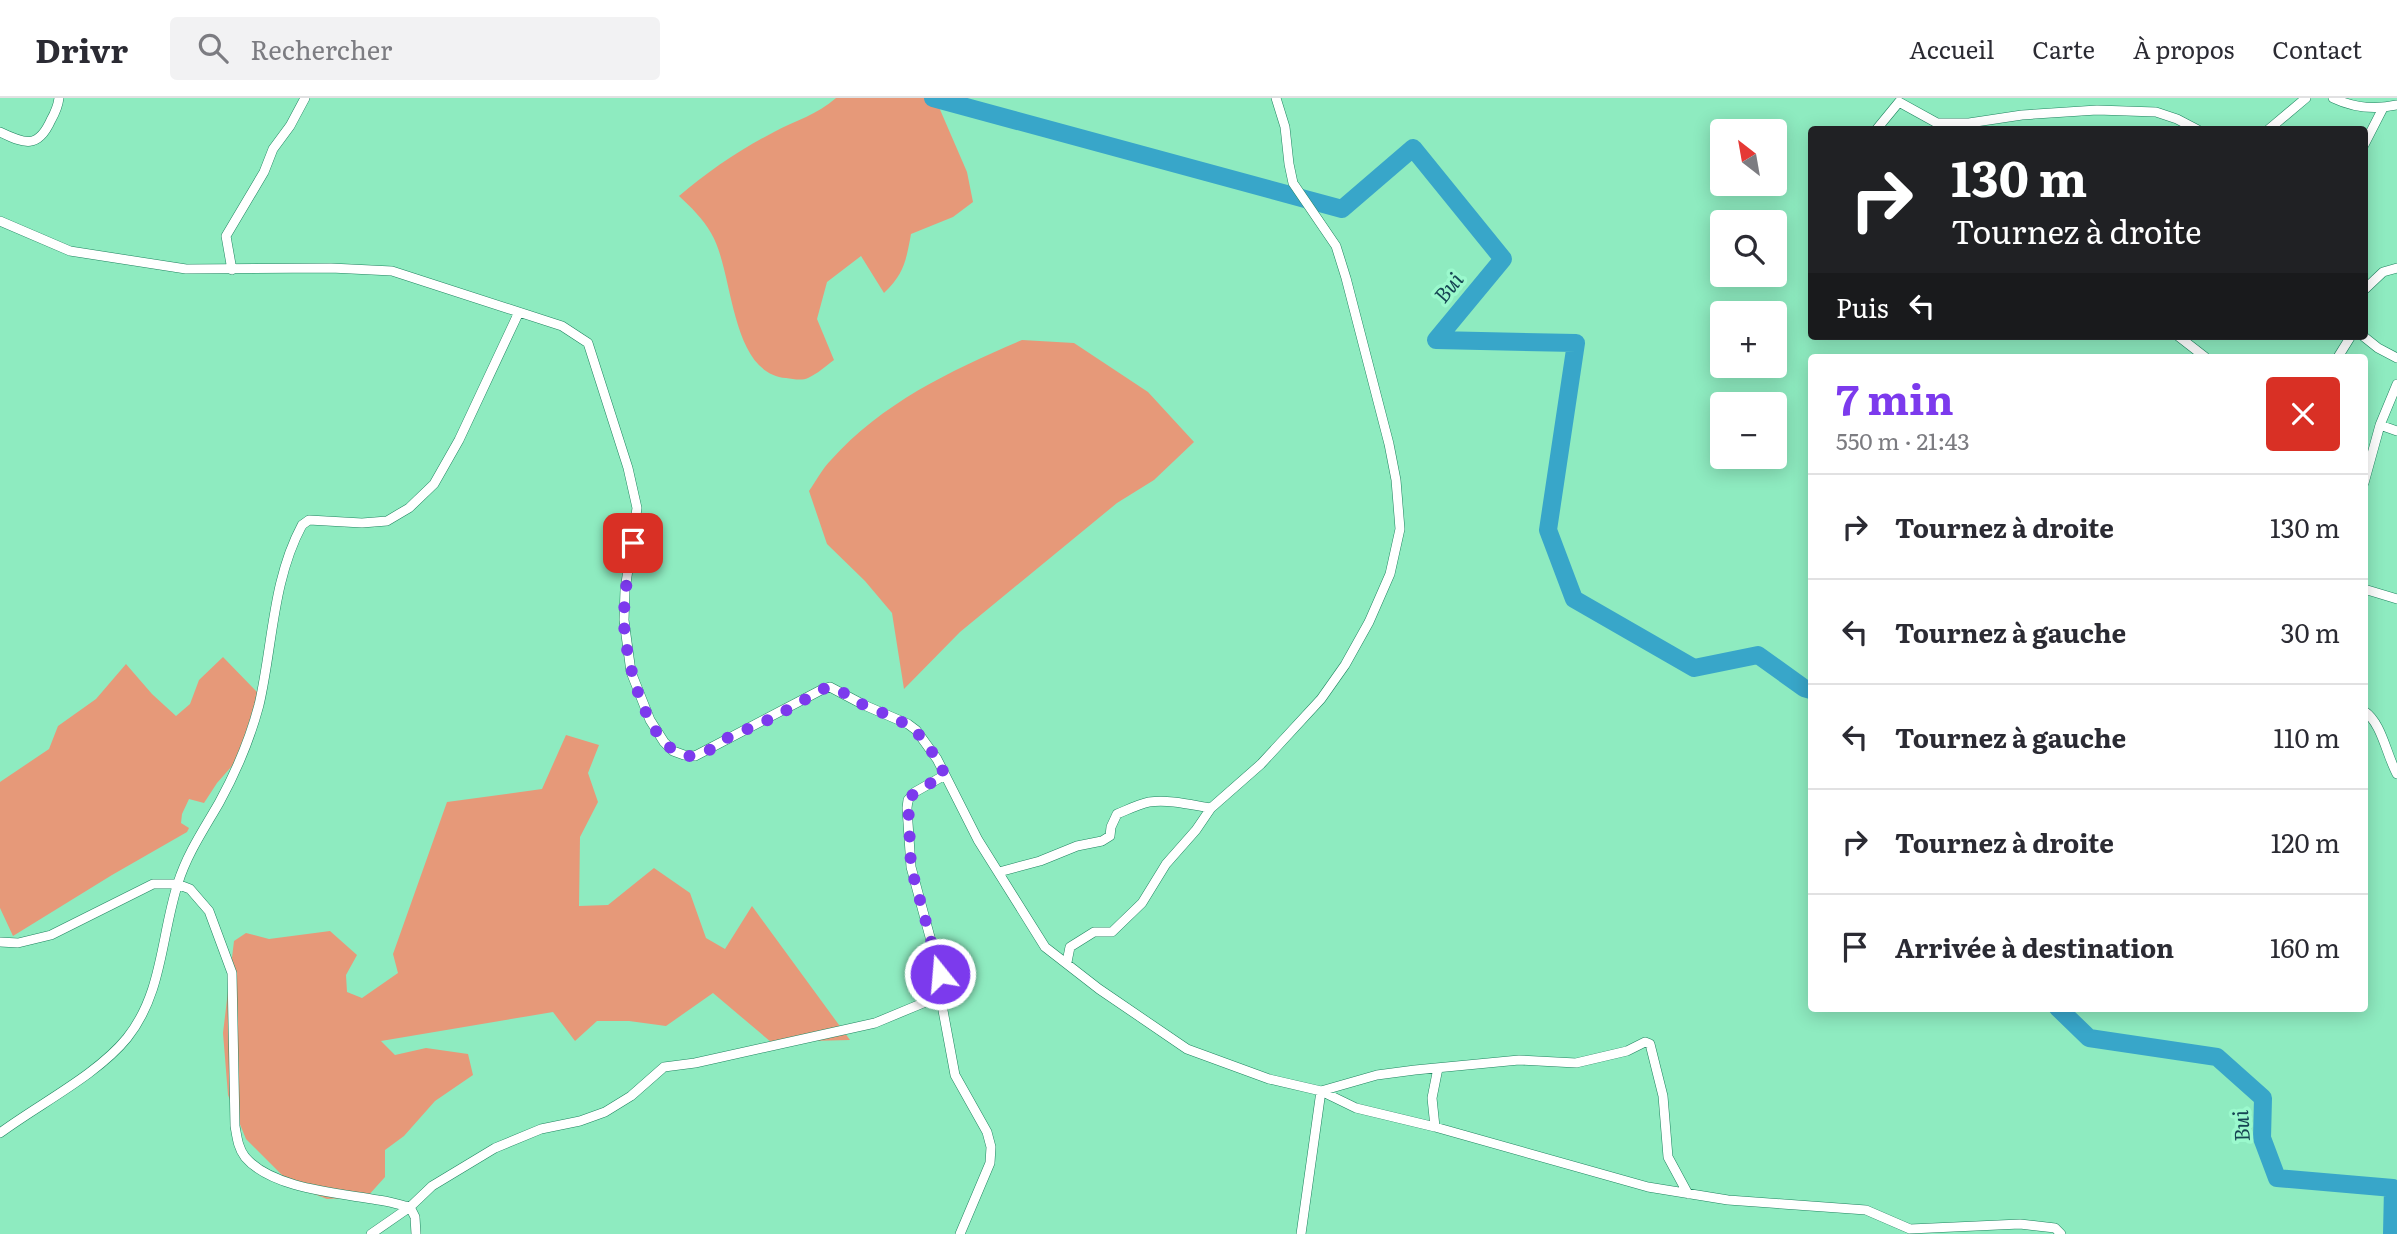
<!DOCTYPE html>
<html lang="fr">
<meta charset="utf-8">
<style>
body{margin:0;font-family:Literata,serif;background:#f2f2f3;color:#2b2b33;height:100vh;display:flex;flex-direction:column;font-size:26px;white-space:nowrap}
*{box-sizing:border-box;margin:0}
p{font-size:23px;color:#7c7c81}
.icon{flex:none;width:38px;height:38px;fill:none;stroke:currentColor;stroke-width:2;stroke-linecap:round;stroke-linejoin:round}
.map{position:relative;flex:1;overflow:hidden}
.side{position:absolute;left:1808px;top:256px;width:560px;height:658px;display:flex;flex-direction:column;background:#fff;border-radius:7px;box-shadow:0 4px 18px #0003}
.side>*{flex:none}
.top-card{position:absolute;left:1808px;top:28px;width:560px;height:214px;border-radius:7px;box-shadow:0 4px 18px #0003;background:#202124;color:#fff;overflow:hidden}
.needle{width:46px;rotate:329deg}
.fabs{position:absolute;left:1710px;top:21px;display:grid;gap:14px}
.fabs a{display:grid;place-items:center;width:77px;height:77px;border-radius:7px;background:#fff;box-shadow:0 4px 18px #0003;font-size:35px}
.pin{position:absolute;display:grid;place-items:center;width:60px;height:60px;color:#fff;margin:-30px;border-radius:14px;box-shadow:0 4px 10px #0006}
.me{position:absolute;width:77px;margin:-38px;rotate:343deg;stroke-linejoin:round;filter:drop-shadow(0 0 5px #0008)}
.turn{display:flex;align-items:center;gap:24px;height:147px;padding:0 28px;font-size:32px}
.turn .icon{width:91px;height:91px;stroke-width:2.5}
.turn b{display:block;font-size:49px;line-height:60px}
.then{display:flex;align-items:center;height:66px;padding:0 28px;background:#0003;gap:14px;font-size:26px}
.round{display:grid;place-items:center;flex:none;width:74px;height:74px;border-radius:7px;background:#f2f2f3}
.head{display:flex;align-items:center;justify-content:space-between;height:119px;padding:0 28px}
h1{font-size:42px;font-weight:700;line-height:52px;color:#7c3aed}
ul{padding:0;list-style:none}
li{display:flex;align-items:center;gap:21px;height:105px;padding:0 28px;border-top:2px solid #e1e1e2}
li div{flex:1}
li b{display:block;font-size:26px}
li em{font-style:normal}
header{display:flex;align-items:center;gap:42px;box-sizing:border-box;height:98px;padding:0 35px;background:#fff;border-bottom:2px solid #e1e1e2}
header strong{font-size:33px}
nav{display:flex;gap:38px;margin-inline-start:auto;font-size:24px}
.search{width:490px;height:63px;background:#f2f2f3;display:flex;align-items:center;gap:18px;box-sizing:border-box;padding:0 24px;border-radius:7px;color:#7c7c81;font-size:26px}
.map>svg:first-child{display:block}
.green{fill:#e69979}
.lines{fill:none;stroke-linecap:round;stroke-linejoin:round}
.river{stroke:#38a6c9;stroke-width:18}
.street-casing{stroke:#1e845f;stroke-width:10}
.street{stroke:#fff;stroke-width:9}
.route{stroke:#7c3aed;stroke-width:12;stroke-dasharray:0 21.6}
.labels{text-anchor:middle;stroke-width:7;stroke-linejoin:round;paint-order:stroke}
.water-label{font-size:21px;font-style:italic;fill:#164453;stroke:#9bf9cd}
</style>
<header>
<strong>Drivr</strong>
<div class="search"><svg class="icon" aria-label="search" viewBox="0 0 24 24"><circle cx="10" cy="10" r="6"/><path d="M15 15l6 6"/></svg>Rechercher</div>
<nav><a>Accueil</a><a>Carte</a><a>À propos</a><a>Contact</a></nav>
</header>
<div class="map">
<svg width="2397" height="1136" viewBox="0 0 2397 1136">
<rect width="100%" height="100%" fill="#8eebc0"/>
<!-- green -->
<path class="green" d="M836 0H935L967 74 973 104 953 119 911 136C906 163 904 176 884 195L861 158 827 184 817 221 834 262C826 268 817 276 808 280 802 283 793 281 786 280 729 275 734 172 711 135 703 121 691 109 679 98 707 74 741 51 774 34 796 22 817 17 836 0Z
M1022 242 1074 245 1148 294 1194 344 1154 382 1117 405 960 534 904 591 892 515 865 483 827 446 809 393C816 383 822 371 831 362 883 304 952 272 1022 242Z
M223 559 258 595 239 660 217 685 204 705 189 701 182 716 181 725 189 730 187 734 112 777 13 838 0 810V684L49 651 58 628 96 601 126 566 152 596 176 618 190 606 199 582Z
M566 637 599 647 588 675 598 704 580 739 579 808 608 807 654 770 690 795 706 840 725 851 752 808 850 942 771 944 713 895 666 928 629 923H597L575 943 553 914 381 943 395 957 426 950 468 956 473 977 435 1003 404 1038 385 1052V1079L367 1099 327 1101 293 1088 246 1041 228 997 223 935 234 843 246 835 269 841 330 833 357 857 346 877 347 894 362 900 398 875 393 856 447 704 542 691Z"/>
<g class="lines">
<!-- river -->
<path class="river" d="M933 0 1342 111 1413 50 1503 161 1436 242 1576 245 1548 432 1574 501 1694 570 1758 557 1804 590 1811 592
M2058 910 2089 940 2217 959 2263 1000 2262 1040 2277 1080 2393 1090 2392 1136"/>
<defs>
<path id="street" d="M2333 0C2354 10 2375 12 2397 7
M1876 32 1899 4 1937 25H1969L2022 17 2097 12 2156 14 2177 21 2198 32
M2268 32 2306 0
M0 34C25 46 38 51 51 22 55 15 58 8 59 0
M2364 47 2383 10
M0 123 70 153 186 171 331 170 392 173 562 228 588 245 628 370 637 410 625 492 624 522 631 574 650 622 664 644 673 653 684 657 695 658 823 591 830 589 864 607 908 626 916 632 937 661 978 742 1045 849 1099 891 1187 951 1269 981 1321 993 1356 1010 1435 1029 1648 1089 1728 1102 1866 1112 1910 1131 2020 1126 2055 1130 2061 1136
M232 172 226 138 264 74 273 51 290 28 305 0
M2364 192 2383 174 2397 170
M2178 238 2205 259
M2363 238 2378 250 2397 260
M2338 259 2351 238
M2380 327 2397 333
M2364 385 2380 327 2397 286
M2364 491 2397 501
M2364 613C2382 625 2386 656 2397 676
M999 774 1040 763 1077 748 1102 743 1110 738 1111 729 1117 716C1127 712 1139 706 1149 704 1169 701 1192 707 1211 710
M0 844 18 845 51 837 153 786H177L190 791 209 813 232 875 235 1028C237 1039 238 1050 245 1059 272 1091 339 1095 378 1102 389 1103 399 1107 410 1109
M1067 864 1070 849 1094 834H1112L1142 805 1166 766 1196 732 1211 710 1261 666 1321 601 1345 567 1369 524 1390 476 1400 431 1396 382 1389 346 1346 180 1336 148 1293 85 1289 66 1285 29 1276 0
M939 891 955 977 987 1034 991 1049 990 1065 960 1136
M1435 1029 1432 1000 1438 970
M0 1035C39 1006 97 977 127 940 163 895 161 837 178 785 187 756 204 731 219 705 236 674 250 641 259 607 273 547 272 483 302 427L309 422 362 425 387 423 409 410 434 386 459 342 519 214
M410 1109 415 1119 416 1136
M371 1136 410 1109 432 1088 495 1050 541 1031 580 1023 605 1014 631 998 664 969 695 965 875 925 928 903 939 891 940 876 911 769 907 710 908 702 915 694 945 677
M1301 1136 1321 993 1377 977 1415 972 1519 962 1576 965 1627 953 1645 944 1650 946 1663 998 1668 1059 1688 1096"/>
</defs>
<!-- street casing -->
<use href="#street" class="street-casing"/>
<!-- street -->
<use href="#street" class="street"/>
</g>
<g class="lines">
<!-- route -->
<path class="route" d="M633 445C629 470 624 495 624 520 623 555 648 662 694 658 706 657 717 646 727 640 740 634 753 629 766 623 786 613 804 602 823 591L830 589C843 592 852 602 864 607 912 627 920 629 945 677L915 694 908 702 911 769 940 876"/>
</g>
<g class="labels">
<!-- water labels -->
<g class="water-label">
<text transform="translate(1449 190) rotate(-51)" y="7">Bui</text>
<text transform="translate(2242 1028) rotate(-94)" y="7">Bui</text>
</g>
</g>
</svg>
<div class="fabs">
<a><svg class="needle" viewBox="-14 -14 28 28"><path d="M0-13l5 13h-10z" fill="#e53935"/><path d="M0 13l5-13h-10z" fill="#7c7c81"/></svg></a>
<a><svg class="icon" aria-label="search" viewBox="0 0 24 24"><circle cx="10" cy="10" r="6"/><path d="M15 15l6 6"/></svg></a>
<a>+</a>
<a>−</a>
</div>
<div class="pin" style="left:633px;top:445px;background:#d93025"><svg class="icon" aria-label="arrive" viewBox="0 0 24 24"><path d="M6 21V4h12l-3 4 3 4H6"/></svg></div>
<svg class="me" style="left:940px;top:876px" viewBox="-20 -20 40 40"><circle r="17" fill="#7c3aed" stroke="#fff" stroke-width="3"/><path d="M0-11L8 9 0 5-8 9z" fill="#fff"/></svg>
<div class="top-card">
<div class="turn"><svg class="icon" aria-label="right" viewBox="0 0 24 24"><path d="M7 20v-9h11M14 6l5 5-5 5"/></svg><div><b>130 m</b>Tournez à droite</div></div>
<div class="then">Puis<svg class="icon" aria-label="left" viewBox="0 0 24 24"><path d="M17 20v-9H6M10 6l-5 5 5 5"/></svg></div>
</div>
<section class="side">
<div class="head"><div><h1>7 min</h1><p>550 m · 21:43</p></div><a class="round" style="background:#d93025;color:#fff"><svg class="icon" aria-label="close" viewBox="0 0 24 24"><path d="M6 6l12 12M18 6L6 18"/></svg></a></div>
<ul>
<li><svg class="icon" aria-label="right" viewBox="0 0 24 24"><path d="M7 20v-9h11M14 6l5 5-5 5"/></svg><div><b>Tournez à droite</b></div><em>130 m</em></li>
<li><svg class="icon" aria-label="left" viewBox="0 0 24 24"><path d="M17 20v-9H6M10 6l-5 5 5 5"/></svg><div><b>Tournez à gauche</b></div><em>30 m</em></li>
<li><svg class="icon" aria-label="left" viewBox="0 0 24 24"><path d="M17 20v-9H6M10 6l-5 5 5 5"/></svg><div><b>Tournez à gauche</b></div><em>110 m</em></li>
<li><svg class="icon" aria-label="right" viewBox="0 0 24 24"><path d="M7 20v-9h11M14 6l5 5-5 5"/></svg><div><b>Tournez à droite</b></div><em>120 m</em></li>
<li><svg class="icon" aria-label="arrive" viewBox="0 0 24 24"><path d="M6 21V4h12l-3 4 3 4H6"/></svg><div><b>Arrivée à destination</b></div><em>160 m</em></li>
</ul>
</section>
</div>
